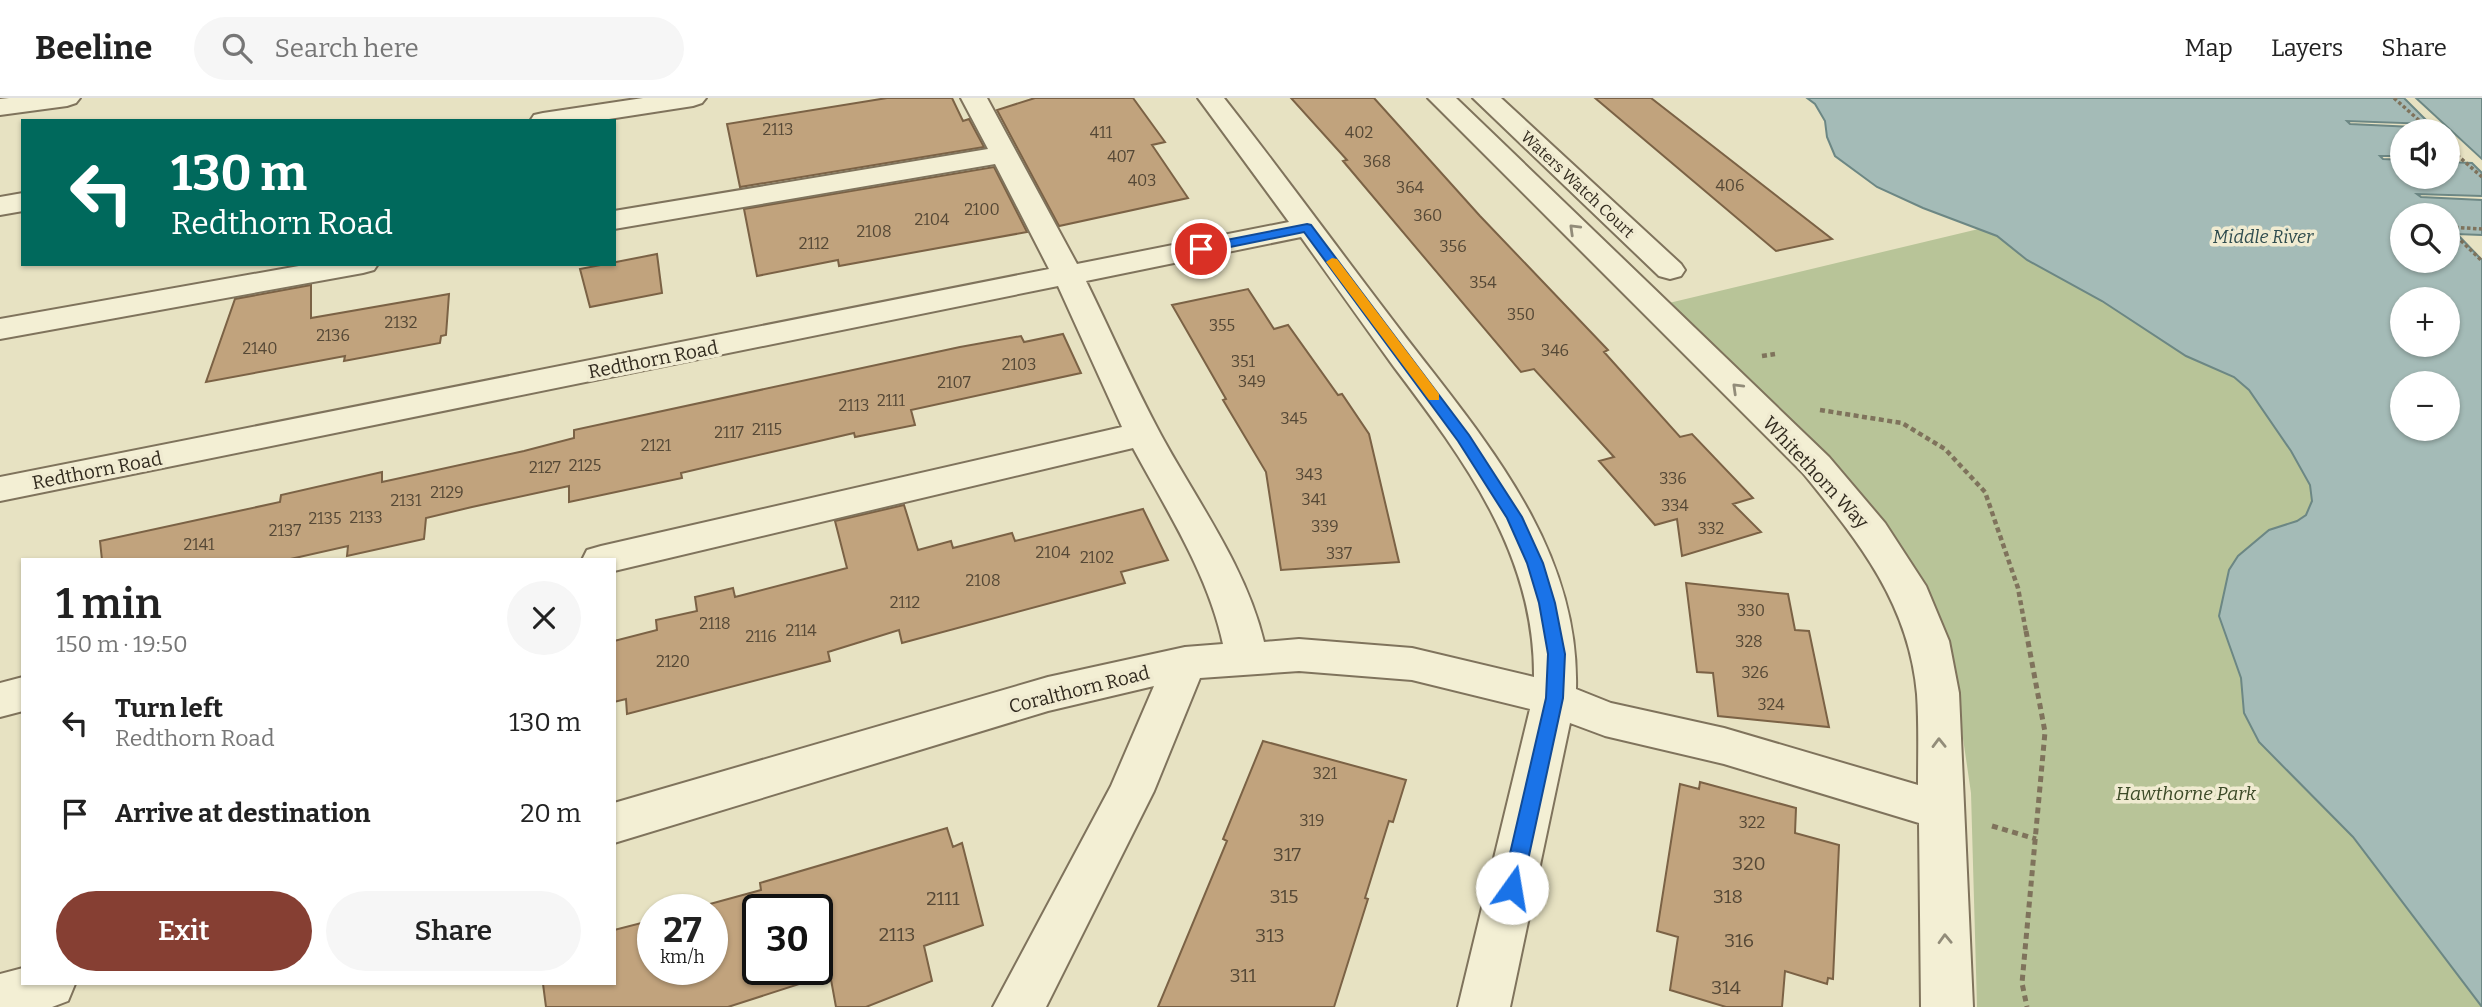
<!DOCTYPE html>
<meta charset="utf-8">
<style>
body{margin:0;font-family:Bitter,serif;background:#f6f6f6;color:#222;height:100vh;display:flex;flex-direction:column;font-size:26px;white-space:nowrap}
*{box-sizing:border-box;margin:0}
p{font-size:23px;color:#767676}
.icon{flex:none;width:38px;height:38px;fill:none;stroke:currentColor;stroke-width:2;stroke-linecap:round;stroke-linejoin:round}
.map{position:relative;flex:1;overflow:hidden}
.sheet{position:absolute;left:21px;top:460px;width:595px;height:427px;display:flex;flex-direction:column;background:#fff;border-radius:0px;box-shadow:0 2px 5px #0004}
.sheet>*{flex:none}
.hud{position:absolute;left:21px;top:21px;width:595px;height:147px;border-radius:0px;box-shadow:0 2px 5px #0004;background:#00695c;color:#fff;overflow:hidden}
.fabs{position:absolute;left:2390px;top:21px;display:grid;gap:14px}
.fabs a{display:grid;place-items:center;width:70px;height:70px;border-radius:50%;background:#fff;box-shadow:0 2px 5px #0004;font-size:35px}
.speed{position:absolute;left:637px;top:796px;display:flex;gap:14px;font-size:35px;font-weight:700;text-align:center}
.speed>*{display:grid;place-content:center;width:91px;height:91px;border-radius:50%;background:#fff;box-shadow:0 2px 5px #0004;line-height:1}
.speed small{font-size:18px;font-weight:400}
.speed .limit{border:4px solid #111;border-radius:10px;background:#fff;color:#111}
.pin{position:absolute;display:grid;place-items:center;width:60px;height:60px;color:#fff;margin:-30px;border:4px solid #fff;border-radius:50%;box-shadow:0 2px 7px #0007}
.me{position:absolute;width:77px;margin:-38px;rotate:13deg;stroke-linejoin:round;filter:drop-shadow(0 0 5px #0008)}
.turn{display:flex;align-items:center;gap:24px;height:147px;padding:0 35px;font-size:32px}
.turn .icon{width:91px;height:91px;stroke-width:2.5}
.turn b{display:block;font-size:49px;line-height:60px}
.round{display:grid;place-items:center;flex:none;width:74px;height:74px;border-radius:37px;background:#f6f6f6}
.overview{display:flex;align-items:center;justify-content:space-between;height:119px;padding:0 35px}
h1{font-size:42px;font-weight:600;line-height:52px}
.primary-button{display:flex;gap:14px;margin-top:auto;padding:14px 35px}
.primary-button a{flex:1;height:80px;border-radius:42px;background:#863f33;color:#fff;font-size:28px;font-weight:600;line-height:80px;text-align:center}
.primary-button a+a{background:#f6f6f6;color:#222}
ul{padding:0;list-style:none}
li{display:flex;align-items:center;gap:21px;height:91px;padding:0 35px}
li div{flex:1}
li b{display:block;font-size:26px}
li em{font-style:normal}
header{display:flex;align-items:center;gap:42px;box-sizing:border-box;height:98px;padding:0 35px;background:#fff;border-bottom:2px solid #e0e0e0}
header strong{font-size:33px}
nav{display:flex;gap:38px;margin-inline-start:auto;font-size:24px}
.search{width:490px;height:63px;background:#f6f6f6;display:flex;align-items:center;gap:18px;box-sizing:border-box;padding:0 24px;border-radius:38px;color:#767676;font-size:26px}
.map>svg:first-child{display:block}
.green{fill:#b8c498}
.water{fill:#a4bbb7;stroke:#6c8784;stroke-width:2;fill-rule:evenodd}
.building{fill:#c1a37d;stroke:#7b6245;stroke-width:2;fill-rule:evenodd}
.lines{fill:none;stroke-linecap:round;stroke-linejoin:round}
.minor-casing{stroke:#7f735c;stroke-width:4}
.path-far2{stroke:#7f735c;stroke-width:3.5;stroke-dasharray:3.5 2.5;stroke-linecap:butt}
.path-far1{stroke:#7f735c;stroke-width:4.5;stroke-dasharray:5 3.5;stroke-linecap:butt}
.path{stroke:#7f735c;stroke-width:5;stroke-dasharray:6 4.5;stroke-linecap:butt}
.minor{fill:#f3efd4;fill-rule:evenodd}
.oneway{stroke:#928c79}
.route{fill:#1a73e8;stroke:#114b97;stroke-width:2}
.slow{fill:#f59e0b}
.labels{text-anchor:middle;stroke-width:7;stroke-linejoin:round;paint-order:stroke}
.number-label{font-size:16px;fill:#554836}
.far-street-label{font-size:16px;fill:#312a1e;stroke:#f0ebd1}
.far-water-label{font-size:18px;font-style:italic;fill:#2f4c4e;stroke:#f0ebd1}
.street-label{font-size:19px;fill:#312a1e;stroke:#f0ebd1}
.park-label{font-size:19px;font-style:italic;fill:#3c4a27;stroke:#f0ebd1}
.near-number-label{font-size:19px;fill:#554836}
</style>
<header>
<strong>Beeline</strong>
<div class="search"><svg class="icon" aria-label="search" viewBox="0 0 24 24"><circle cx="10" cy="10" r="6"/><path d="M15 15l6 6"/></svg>Search here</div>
<nav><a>Map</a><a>Layers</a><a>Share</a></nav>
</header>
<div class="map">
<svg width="2482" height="909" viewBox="0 0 2482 909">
<rect width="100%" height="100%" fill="#e7e2c2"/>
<!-- green -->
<path class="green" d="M2012 123 2278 272 2482 909H1977L1971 695 1950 551 1669 205Z"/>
<!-- water -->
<path class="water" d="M1807 0H2404L2430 26 2347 23 2350 26 2435 30 2438 33H2403V58H2380L2383 61 2403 62V79H2448V64L2472 65 2482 75V98L2417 96 2421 99 2482 102V137L2457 136 2482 162V909L2353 739 2259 644 2244 615 2241 580 2219 518 2229 472 2238 458 2269 432 2297 423 2306 417 2312 403 2310 387 2291 353 2249 292 2234 279 2186 258 2102 203 2027 162 1997 138 1923 110 1877 89 1835 58 1827 39 1825 23 1815 6ZM2403 117H2448V163H2403ZM2403 201H2448V247H2403ZM2403 285H2448V331H2403Z
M2416 0H2482V61Z"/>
<!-- building -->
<path class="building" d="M887 0H952L963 23 969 21 984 49 740 89 727 26Z
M1035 0H1133L1165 44 1152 47 1188 100 1059 128 997 12Z
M1291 0H1374L1480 118 1608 252 1604 254 1680 339 1692 336 1753 400 1733 406 1761 434 1682 458 1677 421 1655 427 1599 363 1614 359 1534 271 1521 274 1343 63 1347 62Z
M1595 0H1651L1832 141 1776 153Z
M994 69 1027 134 839 168 838 162 757 178 744 111Z
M657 156 662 195 590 209 580 171Z
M311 187V220L449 196 446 237 441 238 440 245 344 263 345 258 206 284 235 201Z
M1248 191 1274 231 1288 227 1338 297 1342 296 1369 336 1399 464 1281 472 1266 374 1223 302 1226 301 1172 207Z
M1063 236 1081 275 911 312 915 327 855 339 854 335 681 375 682 380 569 404V388L472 409 426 420 424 441 347 458 348 448 286 462H102L100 443 280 404 281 397 382 374V384L524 353 574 340V332L960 249 1021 238 1024 244Z
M904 407 918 452 951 443 953 450 1012 435 1015 443 1143 411 1168 462 1121 474 1125 485 902 545 899 532 828 554 830 563 788 574 627 616 626 601 614 604V543L657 532 656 522 697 513 695 499 733 490 735 499 847 470 835 423Z
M1686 485 1788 496 1795 532 1809 533 1829 629 1718 618 1713 575 1697 574Z
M1263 643 1406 682 1393 724 1389 723 1365 800 1368 801 1334 909H1158L1227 743 1223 741Z
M1700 684 1796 710 1795 735 1839 747 1833 881 1828 880 1827 886 1785 873 1782 909H1726L1670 892 1678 839 1657 833 1680 686 1699 691Z
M947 730 953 749 962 745 983 827 924 848 932 883 866 909H836L830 876 728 909H546L543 886H614V832L653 822V872H712V812H688L761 792 760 785ZM758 812H817V872H758Z"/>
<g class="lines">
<defs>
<path id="minor" d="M9 0H80L76 5 67 8 0 17V1Z
M643 0H706L702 5 693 8 596 23H530L534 17 543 15Z
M961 0H987L1077 166 1289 124 1198 0H1224C1280 71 1333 144 1388 216 1472 328 1580 440 1576 591L1611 605 1724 630 1918 687C1918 657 1919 626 1917 596 1909 505 1858 443 1803 375L1428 0H1456L1829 359 1885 425 1926 488 1949 543 1959 595 1973 909H1921L1919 725 1724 666 1605 638 1570 625 1510 909H1458L1530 611 1412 582 1299 573 1200 580 1154 693 1046 909H993L1111 688 1154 588 1048 613 614 745V705L1048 579 1185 549 1223 546C1208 476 1167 413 1133 350L614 473V462H582L587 452 601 448 1122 329 1058 188 0 403V379L1049 171 995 66 614 131V113L988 51ZM1301 139C1332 183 1363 226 1394 269 1464 362 1535 456 1534 579L1412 550 1299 541 1264 544C1246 469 1198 405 1161 337 1134 287 1111 234 1086 183Z
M1473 0H1501L1681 166 1685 172 1681 178 1670 181 1659 178Z
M23 95V113L0 117V99Z
M310 166H378L374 172 363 175 0 241V221Z
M23 579V613L0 619V585Z
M23 870V886H75L68 903 52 909H0V876Z"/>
</defs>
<!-- minor casing -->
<use href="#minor" class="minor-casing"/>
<!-- path-far2 -->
<path class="path-far2" d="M2394 0 2431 33
M2448 49 2482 79
M2449 129 2482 131
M2448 130 2482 163"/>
<!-- path-far1 -->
<path class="path-far1" d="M1762 258 1775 256
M1820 312 1902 325 1945 351 1985 394 2018 490 2026 534"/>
<!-- path -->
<path class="path" d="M2026 533 2045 634 2022 885 2027 909
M1992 728 2036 741"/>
<!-- minor -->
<use href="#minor" class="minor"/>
</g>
<!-- one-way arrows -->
<defs><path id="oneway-chevron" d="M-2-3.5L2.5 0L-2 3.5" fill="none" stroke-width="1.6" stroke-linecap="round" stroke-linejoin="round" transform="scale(1.75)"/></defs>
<g class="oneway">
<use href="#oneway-chevron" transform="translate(1574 131) rotate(-136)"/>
<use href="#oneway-chevron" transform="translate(1737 290) rotate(-136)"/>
<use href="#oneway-chevron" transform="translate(1939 645) rotate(-91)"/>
<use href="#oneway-chevron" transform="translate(1945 841) rotate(-92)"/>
</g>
<!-- route -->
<path class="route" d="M1307 126 1311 127 1469 337 1522 419 1543 465 1555 505 1565 556 1563 600 1522 790 1519 796 1512 798 1505 796 1502 790 1546 600 1548 556 1539 505 1527 465 1507 420 1458 343 1304 134 1201 155 1194 151 1201 147Z"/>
<!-- slow -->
<path class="slow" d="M1332 160 1337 161 1439 296V302H1429L1326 164Z"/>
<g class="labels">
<!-- number labels -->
<g class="number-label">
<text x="778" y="37">2113</text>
<text x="1101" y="40">411</text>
<text x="1359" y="40">402</text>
<text x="1121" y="64">407</text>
<text x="1377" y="69">368</text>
<text x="1142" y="88">403</text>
<text x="1730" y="93">406</text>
<text x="1410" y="95">364</text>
<text x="982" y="117">2100</text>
<text x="1428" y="123">360</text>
<text x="932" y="127">2104</text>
<text x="874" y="139">2108</text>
<text x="814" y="151">2112</text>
<text x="1453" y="154">356</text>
<text x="1483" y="190">354</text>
<text x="1521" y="222">350</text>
<text x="401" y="230">2132</text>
<text x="1222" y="233">355</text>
<text x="333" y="243">2136</text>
<text x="260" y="256">2140</text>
<text x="1555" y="258">346</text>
<text x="1243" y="269">351</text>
<text x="1019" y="272">2103</text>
<text x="1252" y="289">349</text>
<text x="954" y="290">2107</text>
<text x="891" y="308">2111</text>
<text x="854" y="313">2113</text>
<text x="1294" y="326">345</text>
<text x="767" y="337">2115</text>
<text x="729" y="340">2117</text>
<text x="656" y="353">2121</text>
<text x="585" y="373">2125</text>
<text x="545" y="375">2127</text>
<text x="1309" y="382">343</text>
<text x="1673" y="386">336</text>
<text x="447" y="400">2129</text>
<text x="1314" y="407">341</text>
<text x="406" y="408">2131</text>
<text x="1675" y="413">334</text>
<text x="366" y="425">2133</text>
<text x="325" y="426">2135</text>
<text x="1325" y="434">339</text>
<text x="1711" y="436">332</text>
<text x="285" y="438">2137</text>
<text x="199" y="452">2141</text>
<text x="1053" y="460">2104</text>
<text x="1339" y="461">337</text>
<text x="1097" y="465">2102</text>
<text x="983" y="488">2108</text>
<text x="905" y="510">2112</text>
<text x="1751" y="518">330</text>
<text x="715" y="531">2118</text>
<text x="801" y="538">2114</text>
<text x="761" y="544">2116</text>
<text x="1749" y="549">328</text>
<text x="673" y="569">2120</text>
<text x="1755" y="580">326</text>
<text x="1771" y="612">324</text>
<text x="1325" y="681">321</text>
<text x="1312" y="728">319</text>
<text x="1752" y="730">322</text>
</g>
<!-- far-street labels -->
<g class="far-street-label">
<text transform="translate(1578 86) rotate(43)" y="6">Waters Watch Court</text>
</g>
<!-- far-water labels -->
<g class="far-water-label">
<text x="2263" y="145">Middle River</text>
</g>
<!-- street labels -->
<g class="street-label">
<text transform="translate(653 261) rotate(-11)" y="7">Redthorn Road</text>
<text transform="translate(97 372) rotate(-11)" y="7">Redthorn Road</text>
<text transform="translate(1816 374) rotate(47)" y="7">Whitethorn Way</text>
<text transform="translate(1079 591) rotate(-14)" y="7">Coralthorn Road</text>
</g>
<!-- park labels -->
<g class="park-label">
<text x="2186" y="702">Hawthorne Park</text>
</g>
<!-- near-number labels -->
<g class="near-number-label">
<text x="1287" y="763">317</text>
<text x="1749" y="772">320</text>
<text x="1284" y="805">315</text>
<text x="1728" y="805">318</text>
<text x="943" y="807">2111</text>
<text x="897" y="843">2113</text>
<text x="1270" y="844">313</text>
<text x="1739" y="849">316</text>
<text x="1243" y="884">311</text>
<text x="1726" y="896">314</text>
</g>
</g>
</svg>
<div class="fabs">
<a><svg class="icon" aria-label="sound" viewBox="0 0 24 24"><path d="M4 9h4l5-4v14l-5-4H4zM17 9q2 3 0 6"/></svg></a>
<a><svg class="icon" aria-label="search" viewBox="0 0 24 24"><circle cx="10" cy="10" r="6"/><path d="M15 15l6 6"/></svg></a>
<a>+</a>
<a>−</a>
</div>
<div class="speed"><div>27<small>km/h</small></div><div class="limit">30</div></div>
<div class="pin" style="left:1201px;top:151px;background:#d93025"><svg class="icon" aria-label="arrive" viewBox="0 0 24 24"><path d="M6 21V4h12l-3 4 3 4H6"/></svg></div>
<svg class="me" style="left:1512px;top:790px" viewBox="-20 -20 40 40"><circle r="19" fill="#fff"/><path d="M0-13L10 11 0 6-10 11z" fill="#1a73e8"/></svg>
<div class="hud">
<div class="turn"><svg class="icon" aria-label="left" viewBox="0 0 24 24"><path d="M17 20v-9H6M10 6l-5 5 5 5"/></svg><div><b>130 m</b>Redthorn Road</div></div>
</div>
<section class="sheet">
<div class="overview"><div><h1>1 min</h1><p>150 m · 19:50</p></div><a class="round"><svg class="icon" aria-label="close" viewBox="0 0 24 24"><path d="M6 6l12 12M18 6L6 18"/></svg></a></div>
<ul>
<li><svg class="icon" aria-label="left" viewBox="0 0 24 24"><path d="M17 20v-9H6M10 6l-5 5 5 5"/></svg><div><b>Turn left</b><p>Redthorn Road</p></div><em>130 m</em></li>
<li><svg class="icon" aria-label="arrive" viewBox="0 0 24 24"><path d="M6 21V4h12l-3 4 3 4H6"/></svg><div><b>Arrive at destination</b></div><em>20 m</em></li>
</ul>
<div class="primary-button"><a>Exit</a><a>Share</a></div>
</section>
</div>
